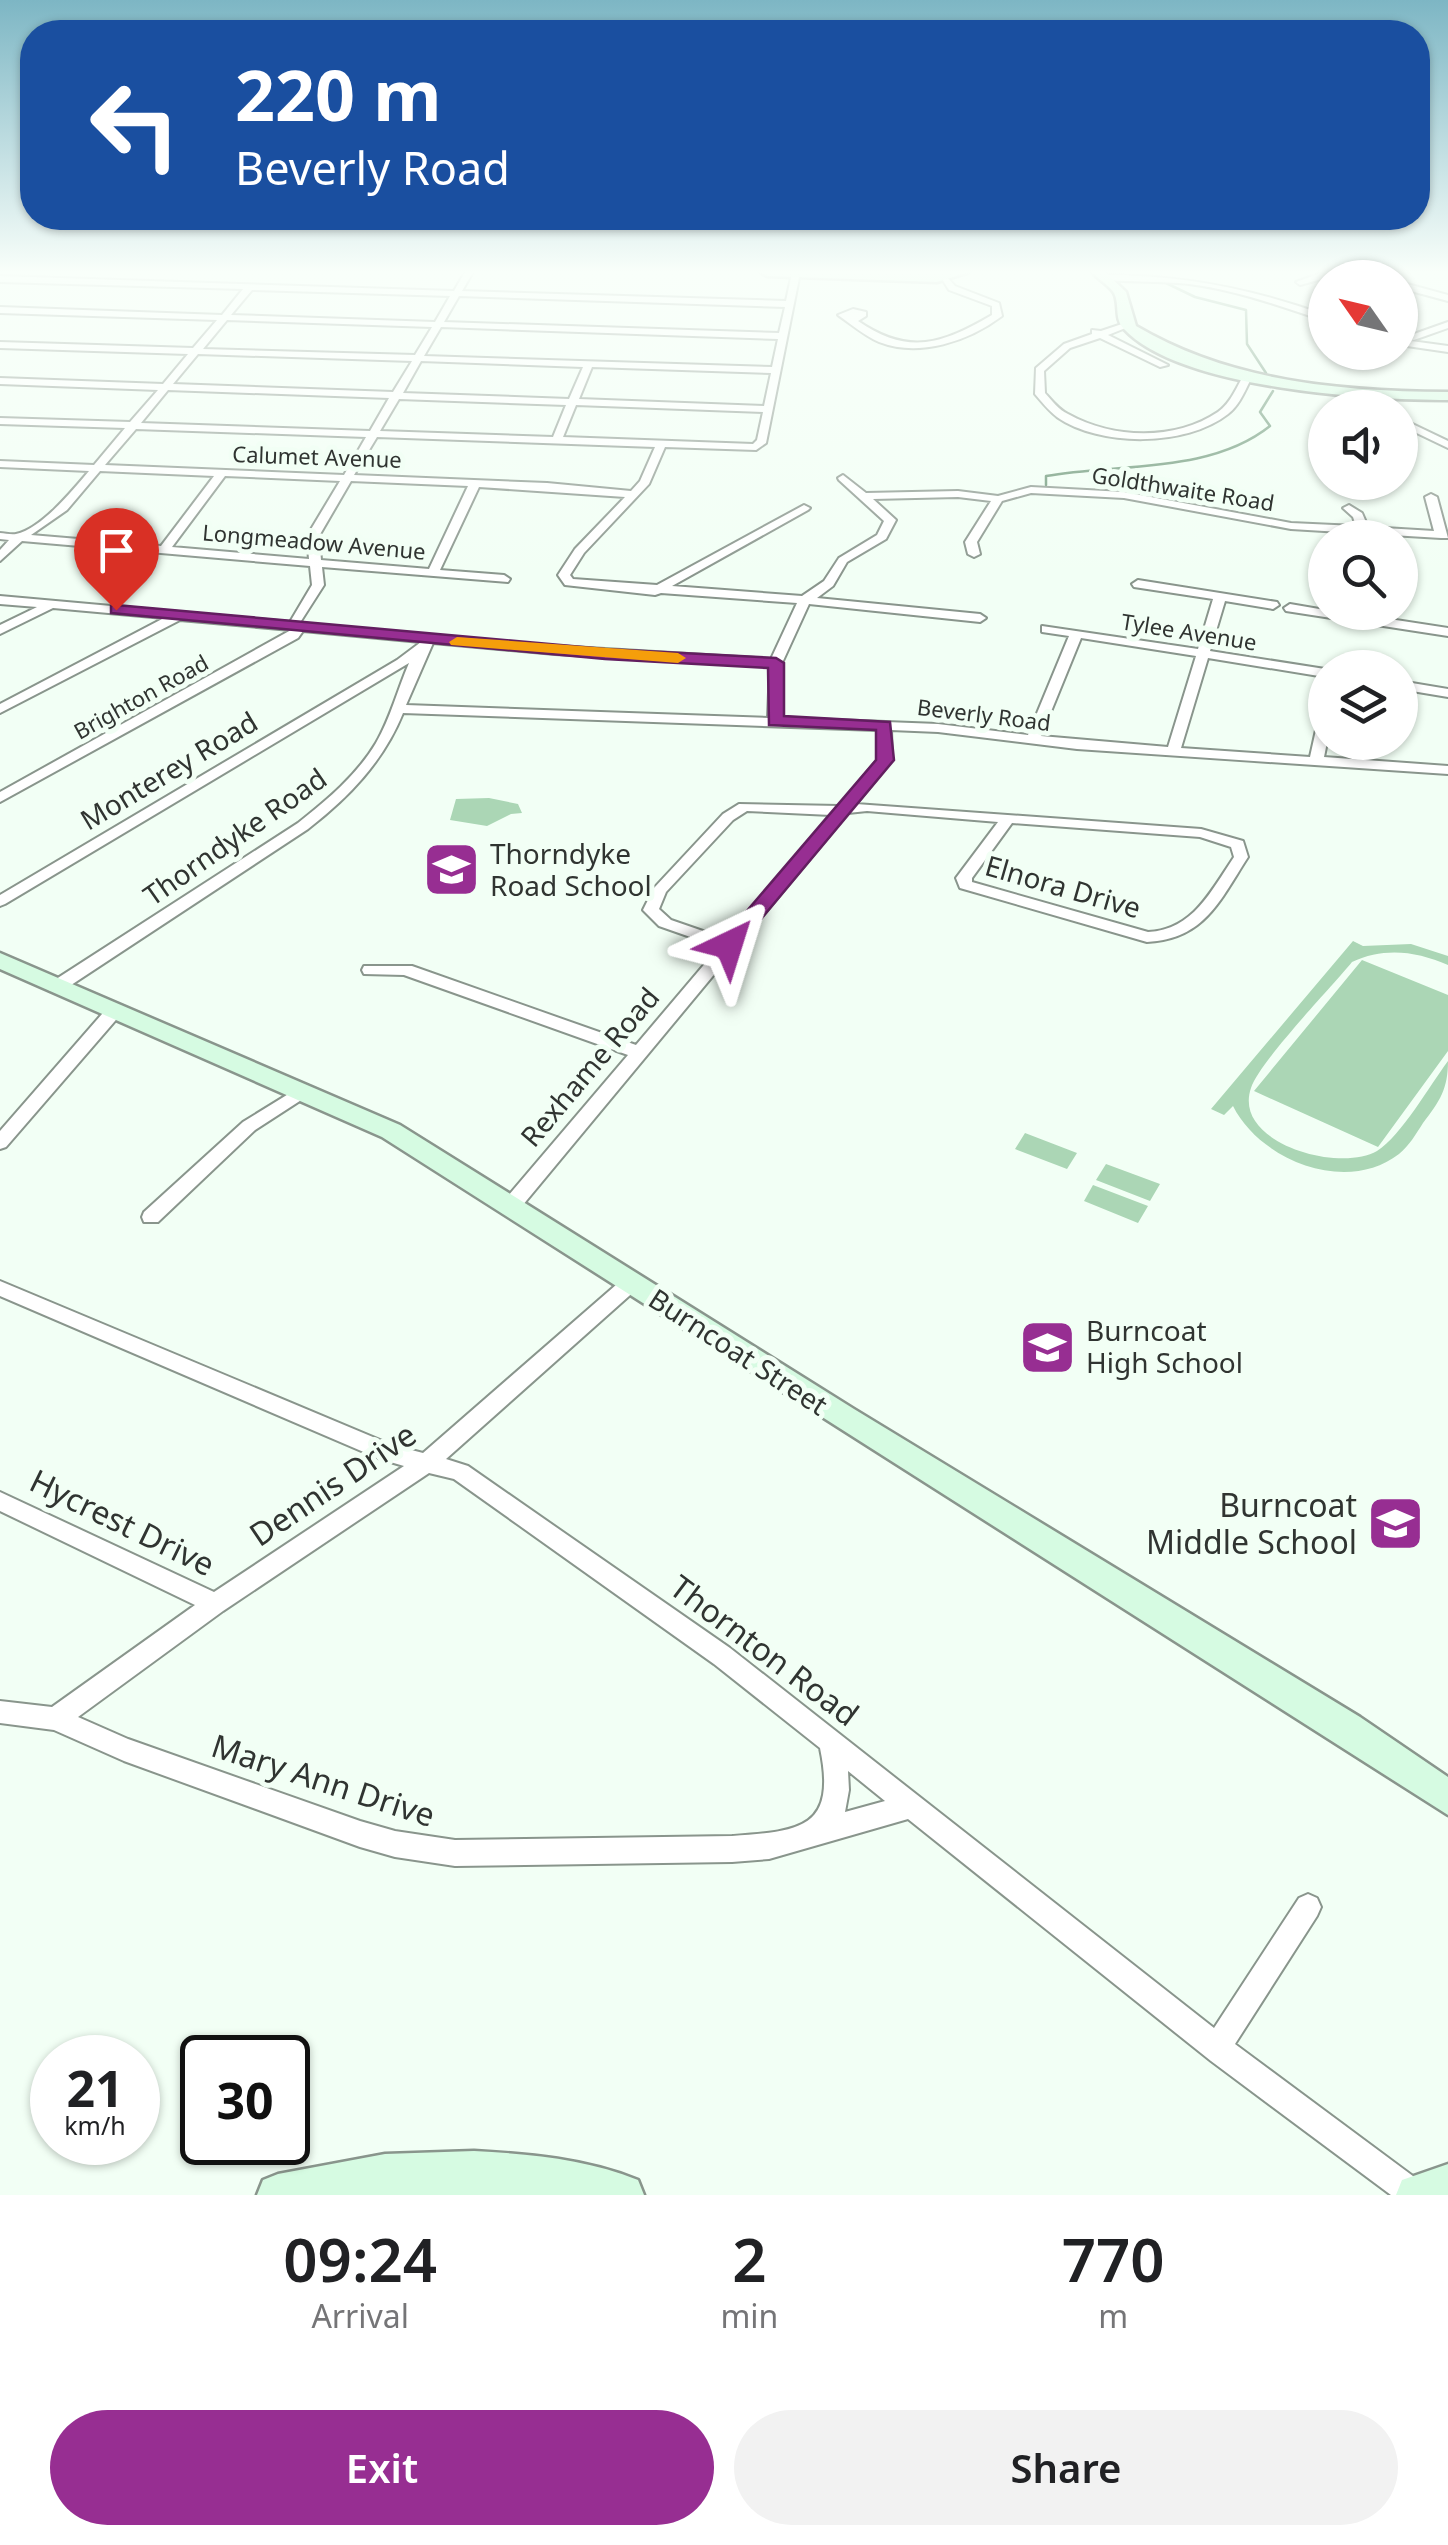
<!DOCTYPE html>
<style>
body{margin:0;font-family:"Noto Sans",sans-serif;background:#f2f2f2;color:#202124;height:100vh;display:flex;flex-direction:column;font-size:38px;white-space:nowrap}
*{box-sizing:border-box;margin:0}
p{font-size:32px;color:#757577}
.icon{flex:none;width:55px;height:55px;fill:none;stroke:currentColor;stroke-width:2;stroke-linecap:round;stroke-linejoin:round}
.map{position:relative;height:2195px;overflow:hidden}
.panel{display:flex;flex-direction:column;background:#fff;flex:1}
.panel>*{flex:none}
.banner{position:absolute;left:20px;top:20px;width:1410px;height:210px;border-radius:40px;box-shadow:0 2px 8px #0004;background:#1a4fa0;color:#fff;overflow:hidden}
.needle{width:65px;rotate:304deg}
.fabs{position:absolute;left:1308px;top:260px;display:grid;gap:20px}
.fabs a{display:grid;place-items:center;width:110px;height:110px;border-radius:50%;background:#fff;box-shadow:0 2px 8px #0004;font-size:50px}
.speed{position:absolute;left:30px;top:2035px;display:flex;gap:20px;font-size:50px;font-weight:700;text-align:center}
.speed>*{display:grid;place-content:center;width:130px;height:130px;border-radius:50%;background:#fff;box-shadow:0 2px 8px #0004;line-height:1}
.speed small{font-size:25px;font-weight:400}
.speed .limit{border:5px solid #111;border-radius:15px;background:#fff;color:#111}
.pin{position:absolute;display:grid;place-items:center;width:85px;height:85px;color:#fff;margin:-102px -42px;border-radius:50% 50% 50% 0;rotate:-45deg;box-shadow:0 0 10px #0007}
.pin .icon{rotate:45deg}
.me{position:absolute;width:110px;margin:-55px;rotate:41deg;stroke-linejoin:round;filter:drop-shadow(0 0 8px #0008)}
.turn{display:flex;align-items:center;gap:35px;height:210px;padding:0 50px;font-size:45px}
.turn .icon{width:130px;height:130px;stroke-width:2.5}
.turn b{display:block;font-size:70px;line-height:85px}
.eta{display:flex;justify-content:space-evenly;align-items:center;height:170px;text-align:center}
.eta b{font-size:60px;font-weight:600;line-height:70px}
.primary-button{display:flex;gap:20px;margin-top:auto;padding:20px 50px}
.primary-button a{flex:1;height:115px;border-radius:60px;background:#972e92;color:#fff;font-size:40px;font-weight:600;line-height:115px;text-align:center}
.primary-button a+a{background:#f2f2f2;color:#202124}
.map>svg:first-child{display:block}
.green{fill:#abd6b5}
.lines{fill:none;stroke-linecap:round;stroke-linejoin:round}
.stream{stroke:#659171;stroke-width:2.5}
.street-casing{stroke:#89958c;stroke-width:4}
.secondary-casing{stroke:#89958c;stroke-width:5}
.street{fill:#fff;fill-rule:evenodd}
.secondary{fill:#d6fbe2;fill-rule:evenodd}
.route{fill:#972e92;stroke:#621e5f;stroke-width:2.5}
.slow{fill:#f59e0b}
.labels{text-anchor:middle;stroke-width:10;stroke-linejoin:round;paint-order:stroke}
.far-street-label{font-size:22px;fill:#303431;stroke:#f2fff5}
.street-label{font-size:28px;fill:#303431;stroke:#f2fff5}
.poi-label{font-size:28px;fill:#303431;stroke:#f2fff5;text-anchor:start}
.near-street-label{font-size:32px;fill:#303431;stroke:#f2fff5}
.near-poi-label{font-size:32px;fill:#303431;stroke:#f2fff5;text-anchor:end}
</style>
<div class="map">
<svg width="1448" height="2195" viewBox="0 0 1448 2195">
<rect width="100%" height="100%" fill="#f2fff5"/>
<!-- green -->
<path class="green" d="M489 798 518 804 522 813 511 814 487 826 450 820 456 799Z
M1353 941 1363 946 1411 944 1448 956V965C1416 951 1384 947 1352 962 1330 989 1260 1061 1251 1088 1232 1143 1339 1173 1377 1151 1401 1136 1430 1085 1448 1061 1448 1089 1440 1101 1423 1123 1416 1134 1409 1146 1399 1154 1346 1195 1260 1160 1233 1106L1224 1115 1211 1109Z
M1362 960 1448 995V1051L1378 1147 1254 1091Z
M1025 1133 1077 1153 1067 1169 1015 1149Z
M1106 1164 1160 1184 1150 1201 1096 1180Z
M1093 1185 1148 1206 1138 1223 1084 1201Z"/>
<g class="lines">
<!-- stream -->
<path class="stream" d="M1166 283 1195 297 1246 310 1247 344 1266 373
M1046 485V476C1118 463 1210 474 1270 426L1260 412 1273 391"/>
<defs>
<path id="street" d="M465 272H473L462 291 786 301 792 273H800L766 443 756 450 665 447 649 484 584 553 570 575 573 579 657 585 804 505 810 508 808 510 672 586 802 596 824 581 839 558 877 535 884 521 839 480 838 478 843 475 866 493 958 491 998 496 1031 487 1124 492 1291 523 1356 526 1353 517 1343 508 1349 505 1362 513 1368 527 1434 531 1425 497 1431 494 1437 497 1448 538H1441L1291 529 1124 498 1031 493 1002 501 977 542 980 554 974 557 968 554 965 542 991 501 958 497 873 499 896 520 886 539 847 562 833 586 817 598 980 614 986 618 980 622 809 604 782 663V718L938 724 1028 735 1069 636 1042 632V626L1198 649 1213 599 1134 587 1132 584 1138 580 1277 602 1279 605 1273 609 1225 601 1210 651 1325 669V677L1208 658 1181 748 1310 757 1318 721 1325 717 1327 742 1324 757 1448 766V774L1077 749 938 732 891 730 892 760 856 804 1201 829 1243 841 1248 857C1220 900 1205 939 1147 942L960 888 956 878 998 822 867 811 848 813 517 1212H503L501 1207 503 1202 628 1055 404 975 364 974 362 970 364 966H412L636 1045 719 947 659 926 643 910 654 888 723 814 739 804 839 806 878 759 877 730 403 713C383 762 349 797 308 829L62 991H50L48 987 50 983 298 823C327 800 357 775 376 743 391 717 397 691 409 663L5 904 0 906V895L397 660 421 642 303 631 298 638 0 802V792L291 630 180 620 0 713V704L164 618 53 608 0 634V625L37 607 0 604V596L290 622 312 585 310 566 22 541 0 561V550L9 540 0 539V533C5 533 11 535 16 534 41 529 73 490 89 471L0 467V461L94 465 125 428 0 424V418L130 422 158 390 0 384V378L163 384 188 354 0 348V342L193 348 217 320 0 313V307L222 315 243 289 0 282V276L454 291ZM252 290 450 296 435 322 231 315ZM459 296 785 307 779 333 444 322ZM227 320 432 327 415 355 203 349ZM441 327 778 339 772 367 424 356ZM198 354 412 361 393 392 173 384ZM421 361 583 367 569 399 403 393ZM592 367 771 373 764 406 579 399ZM168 390 389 398 370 431 141 423ZM399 399 566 405 553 437 380 431ZM576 405 763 412 757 440 753 444 563 437ZM136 429 366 437 344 475 105 465ZM377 437 655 447 640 481 631 491 547 483 354 475ZM100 471 214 476 161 546 31 535 67 510ZM225 476 340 481 307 536 309 559 172 547ZM351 481 468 486 429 569 321 560 319 536ZM479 487 625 497 575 549 558 575 565 585 655 595 661 593 797 603 771 659 555 646 303 624 301 621 324 585 322 567 508 582 510 579 504 575 440 570ZM1081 638 1196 656 1168 747 1041 736ZM433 643 555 654 770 666 768 718 406 705ZM747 811 831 815 726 939 671 920 659 909 666 892 733 820ZM1012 823 1200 837 1231 847 1234 857C1211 891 1193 930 1148 932L972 882V878Z
M1324 272 1356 275 1360 278H1325L1300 285 1296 282Z
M1106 275C1182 275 1253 289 1325 315V321C1280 306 1236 290 1189 284 1160 281 1131 282 1103 280Z
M940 276H946L955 286 999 303 1002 316C969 341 919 358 879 342 865 336 851 324 838 315L853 309 866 312V316L858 321C909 356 942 344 992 315V306L949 290Z
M1400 282 1448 295V301L1400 288Z
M1448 322V328L1411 341 1448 346V352L1400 345V339Z
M1125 323 1133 325 1108 335 1168 365 1160 367 1100 338 1070 348 1044 371 1045 393C1052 401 1059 410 1068 414 1113 439 1175 441 1218 412 1231 403 1237 386 1245 373L1253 375C1246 388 1240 405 1228 414 1186 447 1100 447 1057 417 1049 411 1041 401 1035 394L1036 368 1064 344 1092 334V330L1101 331Z
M1367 393H1375L1387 408H1376L1366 395Z
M1400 418 1448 441V448L1400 425Z
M1290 604 1325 610V612H1344L1448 628V636L1286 611 1284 608Z
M1400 681 1448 689V697L1400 689Z
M115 1005 121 1006 123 1010 121 1014 6 1147 0 1149V1131L109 1006Z
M303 1085 312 1091 309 1095 255 1130 158 1222H144L142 1217 144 1212 243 1122Z
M631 1276 638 1278 641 1283 638 1288 446 1459 468 1466 730 1648 1214 2028 1299 1898 1308 1894 1317 1898 1321 1907 1317 1916 1235 2044 1425 2185 1430 2195H1391L1211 2061 908 1819 769 1859 732 1862 455 1866 395 1857 360 1847 124 1761 54 1730 0 1723V1701L52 1707 195 1605 0 1511V1492L214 1592 404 1466 380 1459 0 1296V1281L392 1445 423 1453 624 1278ZM429 1473 454 1479 714 1664 820 1748C837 1829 800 1831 732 1836L455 1840 395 1831 360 1821 128 1739 78 1717 223 1611ZM848 1771 885 1801 845 1812 849 1790Z"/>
<path id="secondary" d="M761 272H969L937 282 767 276Z
M1092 272H1105L1126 292 1136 326C1231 382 1339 391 1448 392V400C1369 400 1180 389 1124 329 1114 319 1120 305 1114 293 1110 286 1098 279 1092 272Z
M0 953 400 1125 854 1409 1360 1717 1448 1777V1815L382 1137 0 969Z
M474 2151C529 2154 587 2159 638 2180L644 2195H257L263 2180 278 2174 385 2154Z
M1448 2164V2195H1396L1402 2180Z"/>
</defs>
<!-- street casing -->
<use href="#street" class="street-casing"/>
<!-- secondary casing -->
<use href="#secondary" class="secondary-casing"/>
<!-- street -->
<use href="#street" class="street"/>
<!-- secondary -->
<use href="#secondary" class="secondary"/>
</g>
<!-- sky -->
<linearGradient id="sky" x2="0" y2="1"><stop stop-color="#7db6c4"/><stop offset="0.47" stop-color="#f9fffa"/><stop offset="1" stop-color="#f9fffa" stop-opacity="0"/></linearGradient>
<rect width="1448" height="579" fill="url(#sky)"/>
<!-- route -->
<path class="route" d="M116 605 605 649 776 658 784 663V716L890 722 894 760 736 949H722L719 945 722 940 876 760V730L769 725 768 668 605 659 111 613V606Z"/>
<!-- slow -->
<path class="slow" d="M457 637 678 653 686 658 678 663 451 645 449 642Z"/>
<!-- icons -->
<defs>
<symbol id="school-square" viewBox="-11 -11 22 22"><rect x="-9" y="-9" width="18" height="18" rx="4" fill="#972e92" stroke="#f2fff5"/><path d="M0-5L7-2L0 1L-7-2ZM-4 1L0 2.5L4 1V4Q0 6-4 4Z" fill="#fff"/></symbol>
</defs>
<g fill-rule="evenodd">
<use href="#school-square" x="420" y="838" width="63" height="63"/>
<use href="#school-square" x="1016" y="1316" width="63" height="63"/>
<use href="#school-square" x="1364" y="1492" width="63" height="63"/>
</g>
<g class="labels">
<!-- far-street labels -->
<g class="far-street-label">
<text transform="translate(317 457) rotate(2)" y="8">Calumet Avenue</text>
<text transform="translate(1183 489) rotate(9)" y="8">Goldthwaite Road</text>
<text transform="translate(314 542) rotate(5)" y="8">Longmeadow Avenue</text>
<text transform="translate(1189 632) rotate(9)" y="8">Tylee Avenue</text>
<text transform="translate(141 697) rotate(-29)" y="8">Brighton Road</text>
<text transform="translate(984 715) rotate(7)" y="8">Beverly Road</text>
</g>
<!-- street labels -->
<g class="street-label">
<text transform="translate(169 771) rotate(-31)" y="10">Monterey Road</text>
<text transform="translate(235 837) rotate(-35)" y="10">Thorndyke Road</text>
<text transform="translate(1063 887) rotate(16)" y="10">Elnora Drive</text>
<text transform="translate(590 1067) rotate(-50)" y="10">Rexhame Road</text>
<text transform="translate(738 1352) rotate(33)" y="10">Burncoat Street</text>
</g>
<!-- poi labels -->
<g class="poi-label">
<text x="490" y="864">Thorndyke<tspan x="490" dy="32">Road School</tspan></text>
<text x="1086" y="1341">Burncoat<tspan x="1086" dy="32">High School</tspan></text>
</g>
<!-- near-street labels -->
<g class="near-street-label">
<text transform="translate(333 1485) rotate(-34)" y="11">Dennis Drive</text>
<text transform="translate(122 1523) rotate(26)" y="11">Hycrest Drive</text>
<text transform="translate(764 1651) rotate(37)" y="11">Thornton Road</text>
<text transform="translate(323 1781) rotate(18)" y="11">Mary Ann Drive</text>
</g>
<!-- near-poi labels -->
<g class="near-poi-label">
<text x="1357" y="1517">Burncoat<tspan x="1357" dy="37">Middle School</tspan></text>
</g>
</g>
</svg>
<div class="fabs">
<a><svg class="needle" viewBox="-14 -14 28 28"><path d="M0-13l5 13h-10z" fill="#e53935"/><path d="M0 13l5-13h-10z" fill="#757577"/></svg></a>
<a><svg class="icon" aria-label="sound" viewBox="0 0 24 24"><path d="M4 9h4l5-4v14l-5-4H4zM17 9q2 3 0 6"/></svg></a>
<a><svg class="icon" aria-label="search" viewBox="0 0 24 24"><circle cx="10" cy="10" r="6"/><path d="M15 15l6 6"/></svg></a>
<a><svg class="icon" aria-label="layers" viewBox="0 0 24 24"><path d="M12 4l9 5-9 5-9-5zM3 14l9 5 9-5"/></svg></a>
</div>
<div class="speed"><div>21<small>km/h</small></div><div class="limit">30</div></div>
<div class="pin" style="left:116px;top:610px;background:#d93025"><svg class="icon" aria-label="arrive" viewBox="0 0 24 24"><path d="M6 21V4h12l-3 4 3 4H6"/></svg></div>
<svg class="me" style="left:729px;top:945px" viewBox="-20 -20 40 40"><path d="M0-17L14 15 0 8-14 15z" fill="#972e92" stroke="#fff" stroke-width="4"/></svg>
<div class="banner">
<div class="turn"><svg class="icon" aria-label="left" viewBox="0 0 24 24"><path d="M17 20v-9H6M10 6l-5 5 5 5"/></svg><div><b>220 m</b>Beverly Road</div></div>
</div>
</div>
<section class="panel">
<div class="eta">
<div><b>09:24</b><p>Arrival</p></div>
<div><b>2</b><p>min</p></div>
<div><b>770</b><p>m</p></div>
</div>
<div class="primary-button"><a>Exit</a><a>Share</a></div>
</section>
